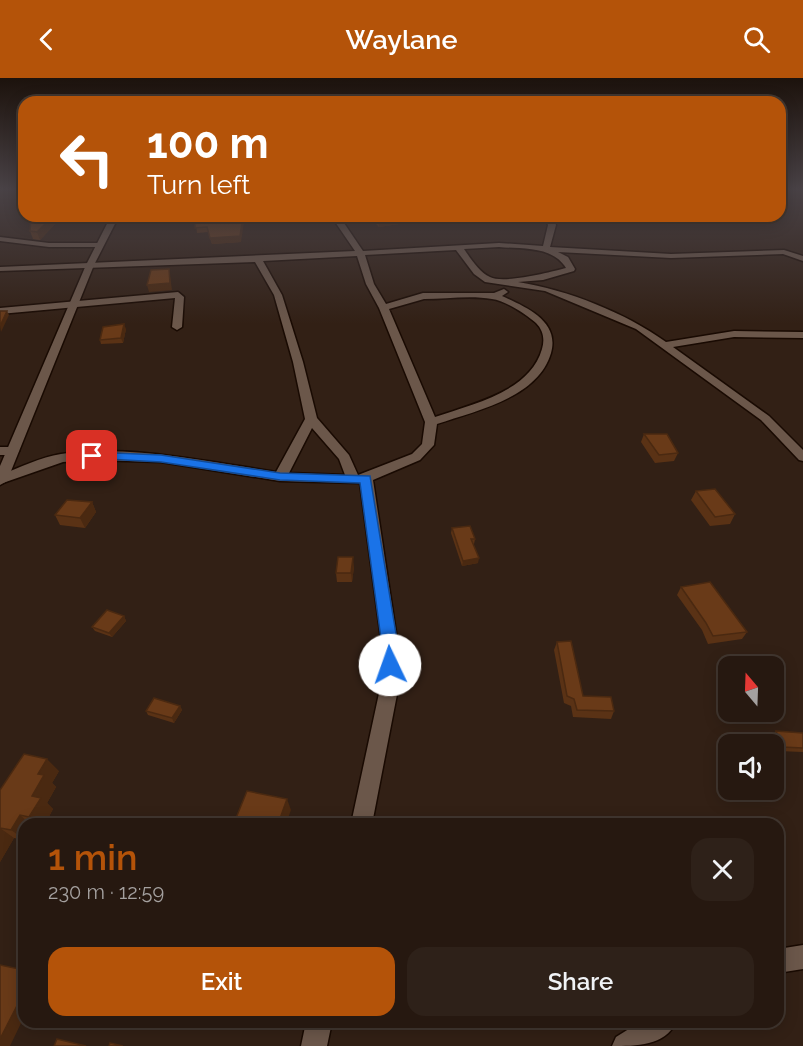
<!DOCTYPE html>
<meta charset="utf-8">
<style>
body{margin:0;font-family:Raleway,sans-serif;background:#2e2119;color:#f1f3f6;height:100vh;display:flex;flex-direction:column;font-size:22px;white-space:nowrap}
*{box-sizing:border-box;margin:0}
p{font-size:20px;color:#a4a09f}
.icon{flex:none;width:33px;height:33px;fill:none;stroke:currentColor;stroke-width:2;stroke-linecap:round;stroke-linejoin:round}
.map{position:relative;flex:1;overflow:hidden}
.sheet{position:absolute;left:18px;top:740px;width:766px;height:210px;display:flex;flex-direction:column;background:#261810;border-radius:18px;box-shadow:0 3px 15px #0003,0 0 0 2px #423730}
.sheet>*{flex:none}
.top-card{position:absolute;left:18px;top:18px;width:768px;height:126px;border-radius:18px;box-shadow:0 3px 15px #0003,0 0 0 2px #423730;background:#b45309;color:#fff;overflow:hidden}
.needle{width:39px;rotate:341deg}
.controls{position:absolute;left:718px;top:578px;display:grid;gap:12px}
.controls a{display:grid;place-items:center;width:66px;height:66px;border-radius:12px;background:#261810;box-shadow:0 3px 15px #0003,0 0 0 2px #423730;font-size:30px}
.pin{position:absolute;display:grid;place-items:center;width:51px;height:51px;color:#fff;margin:-26px;border-radius:12px;box-shadow:0 3px 9px #0006}
.me{position:absolute;width:66px;margin:-33px;rotate:357deg;stroke-linejoin:round;filter:drop-shadow(0 0 4px #0008)}
.turn{display:flex;align-items:center;gap:21px;height:126px;padding:0 30px;font-size:27px}
.turn .icon{width:78px;height:78px;stroke-width:2.5}
.turn b{display:block;font-size:42px;line-height:51px}
.round{display:grid;place-items:center;flex:none;width:63px;height:63px;border-radius:18px;background:#2e2119}
.summary{display:flex;align-items:center;justify-content:space-between;height:102px;padding:0 30px}
h1{font-size:36px;font-weight:600;line-height:45px;color:#b45309}
.cta{display:flex;gap:12px;margin-top:auto;padding:12px 30px}
.cta a{flex:1;height:69px;border-radius:18px;background:#b45309;color:#fff;font-size:24px;font-weight:600;line-height:69px;text-align:center}
.cta a+a{background:#2e2119;color:#f1f3f6}
header{display:flex;justify-content:space-between;align-items:center;height:78px;padding:0 30px;background:#b45309;color:#fff;font-size:27px;font-weight:600}
.map>svg:first-child{display:block}
.lines{fill:none;stroke-linecap:round;stroke-linejoin:round}
.minor-casing{stroke:#190a02;stroke-width:3}
.tertiary-casing{stroke:#190a02;stroke-width:3}
.minor{fill:#6b574a;fill-rule:evenodd}
.tertiary{fill:#6b574a;fill-rule:evenodd}
.wall{fill:#5a3215}
.shaded-wall{fill:#4a2911}
.building{fill:#693a18;stroke:#4a2911;stroke-width:1.5}
.route{fill:#1a73e8;stroke:#114b97;stroke-width:1.5}
</style>
<header><svg class="icon" aria-label="back" viewBox="0 0 24 24"><path d="M15 5l-7 7 7 7"/></svg>Waylane<svg class="icon" aria-label="search" viewBox="0 0 24 24"><circle cx="10" cy="10" r="6"/><path d="M15 15l6 6"/></svg></header>
<div class="map">
<svg width="803" height="968" viewBox="0 0 803 968">
<rect width="100%" height="100%" fill="#322015"/>
<g class="lines">
<defs>
<path id="minor" d="M331 138H339L341 142 393 138 344 145 363 173 499 165 543 168 548 147 544 138H552L556 147 550 169 671 176 784 172 803 178V183L783 176 671 180 558 174 568 179 575 191 574 193 543 202 518 204C568 212 626 235 666 264L734 253 803 254V260L734 259 673 269 769 338 803 372V383L799 382 761 342 636 251 545 213 485 204 474 196 456 172 365 177 374 206 386 226 423 215H494L504 211 508 214 502 218C526 229 560 243 551 275 538 320 475 333 437 346L434 367 420 382 373 402 398 568 399 606 372 746H351L381 606 382 568 360 405 280 403 161 384 92 382 63 384 0 406V397C19 390 41 379 61 376 127 366 210 384 276 394L305 341 293 284 274 217 255 184 0 193V189L355 173ZM499 169C521 171 553 168 566 190 551 194 504 206 490 199 479 194 471 181 464 171ZM357 178 366 206 379 230 425 344 422 366 412 376 358 397 349 377 317 340 303 284 282 217 263 183ZM424 221C445 221 471 217 492 221 506 223 526 236 536 245 543 252 545 261 542 271 530 314 472 326 435 339L389 231ZM312 350 339 381 345 397 289 395Z
M0 159 49 165H99L103 167 99 169H49L0 163Z
M178 214 184 219 182 249 177 252 172 249 175 220 0 236V230Z
M0 369H13L19 373 13 377H0Z
M803 867V891L778 895V871Z
M306 944H332L327 968H301Z
M640 944H676C665 968 636 968 612 968L616 959Z"/>
<path id="tertiary" d="M111 138H119L94 187 7 403 0 407V388L86 187Z"/>
</defs>
<!-- minor casing -->
<use href="#minor" class="minor-casing"/>
<!-- tertiary casing -->
<use href="#tertiary" class="tertiary-casing"/>
<!-- minor -->
<use href="#minor" class="minor"/>
<!-- tertiary -->
<use href="#tertiary" class="tertiary"/>
</g>
<!-- wall -->
<path class="wall" d="M195 138 241 164 212 166 208 154 197 155Z
M373 139 406 145 379 149 373 143Z
M56 145 40 162 33 161 30 153Z
M126 251 123 265 101 266 100 262Z
M644 356 678 375 674 383 655 385 641 364Z
M696 413 735 436 730 446 710 448 691 422Z
M92 424 96 434 85 450 60 447 55 437Z
M452 450 475 461 474 466H473L478 485 462 488 451 455Z
M354 489 352 504H337L336 495Z
M681 509 747 554 742 561 708 566 702 552 677 517Z
M124 538 126 543 112 559 95 553 92 549Z
M557 564 583 618 614 633 611 641 573 639 571 628 564 625 554 572Z
M180 628 182 632 174 645 148 637 146 633Z
M776 653 803 655V674L778 673 772 658Z
M59 693 52 705 56 709 47 725 53 731 45 746H24V762L14 760 0 784V712Z"/>
<!-- shaded-wall -->
<path class="shaded-wall" d="M53 138H54L56 145 40 162 37 154Z
M160 138H190L156 144 154 139Z
M243 138H245L241 164 212 166 210 160Z
M406 142V145L379 149V145Z
M169 191 172 212 149 214 147 207Z
M7 233 9 237 1 254 0 248Z
M124 246 126 251 123 265 121 260Z
M92 424 96 434 85 450 80 440Z
M353 479 354 489 352 504 351 495Z
M479 480 478 485 462 488 463 483Z
M124 538 126 543 112 559 109 555Z
M180 628 182 632 174 645 172 640Z
M47 681 59 693 52 705 56 709 47 725 53 731 45 746H36L29 739 32 718 38 696Z
M287 721 291 732 286 746H278Z
M20 737 30 746H24V761L11 752Z
M0 750 14 760 0 784Z
M24 893V909L17 907Z
M24 914V939L10 968H0V961Z"/>
<!-- building -->
<path class="building" d="M43 138H53L37 154 30 153 31 139Z
M195 138H243L240 158 210 160 207 149 195 150Z
M383 138H406V142L379 145 373 139Z
M169 191 170 205 147 207 151 192Z
M0 233H7L0 248Z
M124 246 121 260 100 262 103 249Z
M644 356H667L678 375 659 377Z
M715 411 735 436 715 439 696 413Z
M67 422 92 424 80 440 55 437Z
M470 448 475 461H471L479 480 463 483 452 450Z
M338 479H353L351 495H336Z
M710 504 747 554 713 558 706 545 681 509Z
M107 532 124 538 109 555 92 549Z
M571 563 583 618 611 619 614 633 577 632 574 621 567 618 557 564Z
M154 620 180 628 172 640 146 633Z
M776 653 803 655V670L782 669Z
M24 676 47 681 38 696 44 697 32 718 41 720 29 739 20 737 11 752 0 750V712Z
M247 713 287 721 278 746 234 745Z
M0 887 24 892 17 907 24 908V914L0 961Z
M57 961 86 968H54Z
M110 965 123 968H109Z"/>
<!-- sky -->
<linearGradient id="sky" x2="0" y2="1"><stop stop-color="#1c120c"/><stop offset="0.45" stop-color="#494246"/><stop offset="1" stop-color="#494246" stop-opacity="0"/></linearGradient>
<rect width="803" height="246" fill="url(#sky)"/>
<!-- route -->
<path class="route" d="M92 374 161 377 280 395 370 398 398 568V587L396 592 390 594 384 592 382 587V568L360 405 280 402 161 384 88 380V375Z"/>
</svg>
<div class="controls">
<a><svg class="needle" viewBox="-14 -14 28 28"><path d="M0-13l5 13h-10z" fill="#e53935"/><path d="M0 13l5-13h-10z" fill="#a4a09f"/></svg></a>
<a><svg class="icon" aria-label="sound" viewBox="0 0 24 24"><path d="M4 9h4l5-4v14l-5-4H4zM17 9q2 3 0 6"/></svg></a>
</div>
<div class="pin" style="left:92px;top:378px;background:#d93025"><svg class="icon" aria-label="arrive" viewBox="0 0 24 24"><path d="M6 21V4h12l-3 4 3 4H6"/></svg></div>
<svg class="me" style="left:390px;top:587px" viewBox="-20 -20 40 40"><circle r="19" fill="#fff"/><path d="M0-13L10 11 0 6-10 11z" fill="#1a73e8"/></svg>
<div class="top-card">
<div class="turn"><svg class="icon" aria-label="left" viewBox="0 0 24 24"><path d="M17 20v-9H6M10 6l-5 5 5 5"/></svg><div><b>100 m</b>Turn left</div></div>
</div>
<section class="sheet">
<div class="summary"><div><h1>1 min</h1><p>230 m · 12:59</p></div><a class="round"><svg class="icon" aria-label="close" viewBox="0 0 24 24"><path d="M6 6l12 12M18 6L6 18"/></svg></a></div>
<div class="cta"><a>Exit</a><a>Share</a></div>
</section>
</div>
